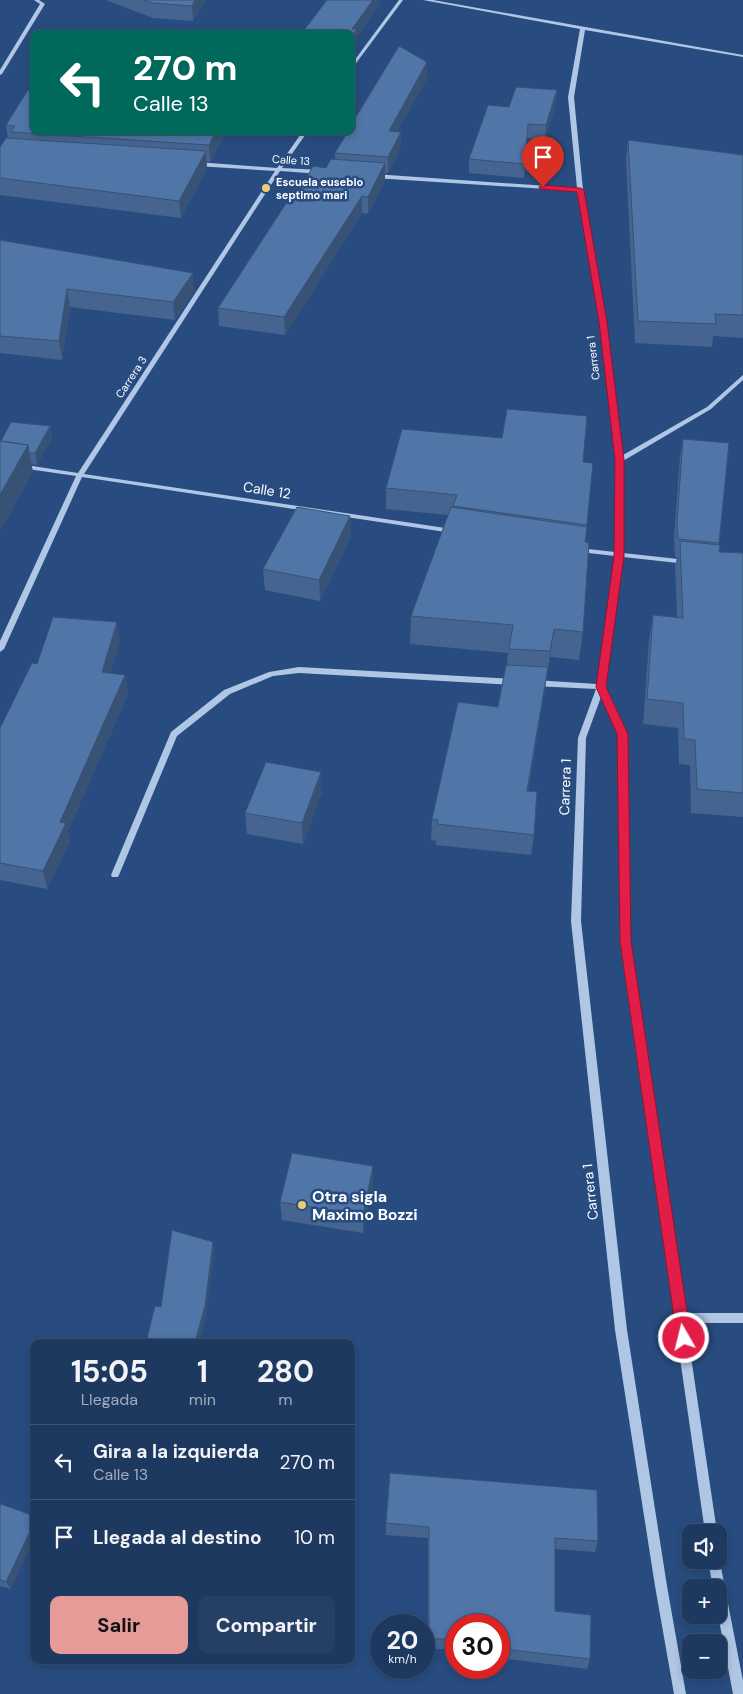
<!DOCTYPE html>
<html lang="es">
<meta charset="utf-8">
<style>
body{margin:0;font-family:"DM Sans",sans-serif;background:#264065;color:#f1f3f6;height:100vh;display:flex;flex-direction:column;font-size:19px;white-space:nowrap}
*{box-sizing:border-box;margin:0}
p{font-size:16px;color:#a1acbd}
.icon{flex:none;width:28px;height:28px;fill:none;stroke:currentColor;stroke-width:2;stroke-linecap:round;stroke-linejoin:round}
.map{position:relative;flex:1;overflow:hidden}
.sheet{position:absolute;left:30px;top:1339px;width:325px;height:325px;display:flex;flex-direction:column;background:#1e395f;border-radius:10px;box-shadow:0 2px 8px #0003,0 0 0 1px #3c5374}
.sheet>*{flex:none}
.hud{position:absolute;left:30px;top:30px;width:325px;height:105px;border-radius:10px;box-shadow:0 2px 8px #0003,0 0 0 1px #3c5374;background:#00695c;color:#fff;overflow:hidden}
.fabs{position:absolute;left:682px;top:1524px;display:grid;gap:10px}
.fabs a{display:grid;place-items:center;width:45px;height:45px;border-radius:10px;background:#1e395f;box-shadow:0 2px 8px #0003,0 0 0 1px #3c5374;font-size:25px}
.speed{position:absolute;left:370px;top:1614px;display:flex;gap:10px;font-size:25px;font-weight:700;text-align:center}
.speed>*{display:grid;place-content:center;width:65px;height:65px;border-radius:50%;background:#1e395f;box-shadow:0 2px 8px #0003,0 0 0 1px #3c5374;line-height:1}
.speed small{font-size:12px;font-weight:400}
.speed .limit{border:8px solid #d22;background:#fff;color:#111}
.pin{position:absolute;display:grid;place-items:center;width:42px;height:42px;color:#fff;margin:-51px -21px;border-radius:50% 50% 50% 0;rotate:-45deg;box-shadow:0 0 5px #0007}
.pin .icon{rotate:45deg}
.me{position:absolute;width:55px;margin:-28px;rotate:352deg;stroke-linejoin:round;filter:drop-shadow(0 0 4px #0008)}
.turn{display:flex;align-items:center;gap:18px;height:105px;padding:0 20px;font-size:22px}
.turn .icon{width:65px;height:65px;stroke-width:2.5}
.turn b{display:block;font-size:35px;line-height:42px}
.eta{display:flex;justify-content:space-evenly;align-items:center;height:85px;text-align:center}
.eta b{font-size:30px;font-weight:700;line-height:35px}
.cta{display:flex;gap:10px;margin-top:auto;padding:10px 20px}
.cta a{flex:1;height:58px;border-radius:10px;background:#e69b98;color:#111;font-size:20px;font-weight:700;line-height:58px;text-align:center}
.cta a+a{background:#264065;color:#f1f3f6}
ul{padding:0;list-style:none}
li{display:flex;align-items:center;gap:15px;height:75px;padding:0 20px;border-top:1px solid #3c5374}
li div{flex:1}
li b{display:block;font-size:19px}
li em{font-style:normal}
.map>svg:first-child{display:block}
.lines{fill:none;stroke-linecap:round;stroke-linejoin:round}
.minor{fill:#afc6e5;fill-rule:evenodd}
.wall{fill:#456590}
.shaded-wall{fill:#385275}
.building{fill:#5075a7;stroke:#385275}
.route{fill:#e11d48;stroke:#92132f}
.poi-dot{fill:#edcd75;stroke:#284c7f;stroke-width:2}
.labels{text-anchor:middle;stroke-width:5;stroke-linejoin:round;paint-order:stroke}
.far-street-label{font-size:11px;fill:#fff;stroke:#284c7f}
.far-poi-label{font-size:11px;font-weight:bold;fill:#fff;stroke:#284c7f;text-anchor:start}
.street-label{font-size:14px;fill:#fff;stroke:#284c7f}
.near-poi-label{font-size:16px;font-weight:bold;fill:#fff;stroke:#284c7f;text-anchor:start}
</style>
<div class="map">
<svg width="743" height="1694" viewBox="0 0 743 1694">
<rect width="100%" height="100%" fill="#284c7f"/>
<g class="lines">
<!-- minor -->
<path class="minor" d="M34 0H39L45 4 2 74 0 75V70L40 4Z
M399 0H403L351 70V65Z
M423 0H433L743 55V57L585 30 574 97 583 190 606 322 623 455 707 407 743 375V380L711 409 623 461V553L687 560 691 562 687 564 623 557 605 687 627 734 630 941 685 1313H743V1323H686L717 1532H705L620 941 619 734 601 697 586 738 581 921 627 1330 667 1586 686 1694H674L655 1586 615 1330 571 921 578 738 596 689 534 686 530 683 534 680 597 684 615 556 579 552 575 550 579 548 615 552 617 460 600 322 577 191 374 178 371 176 374 174 577 188 568 97 580 29Z
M303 131H308L282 168 321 170 324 172 321 174 280 171 84 474 452 529 456 531 452 533 82 477 4 649 0 652V641L76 476 0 465V461L78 473 275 171 197 166 194 164 197 162 277 168Z
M299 667 513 679 517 682 513 685 299 673 273 676 230 694 177 736 119 875 118 877H112L111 875 171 732 224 690 269 672Z
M719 1557 743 1681V1694H733L718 1615 719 1588H713L708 1560H719Z"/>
</g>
<!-- wall -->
<path class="wall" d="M106 0H206L193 21 153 18Z
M427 78 397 132H401L400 149 388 173H385V180L368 214 362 213 285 335 219 326 218 308 326 168 335 160V153Z
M557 90 556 104 545 139 527 138 524 178 469 173V159L509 107Z
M6 125 226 131 210 162 206 161 207 168 181 218 0 195V147L8 139Z
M628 140 743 155V338L713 336 712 347 635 343 626 161Z
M0 240 194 291 175 320 70 307 62 360 0 353Z
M50 426 52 437 37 465 31 464 33 472 1 441Z
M683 439 729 443 719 545V552L743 553V817L691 813 690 765 679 764 678 728 643 724 649 640 653 615 677 618 675 566 677 557H675L674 538 680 457Z
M583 462 593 463 585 542 583 632 579 660 550 657 528 791 534 835 531 855 436 845V841L431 840 432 819 498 707 507 665 508 653 410 644 411 616 448 515 386 509V488Z
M350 516 351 537 320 601 265 590 263 569Z
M120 640 110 674 125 675 128 694 68 831 70 841 47 889 0 880V728L37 664Z
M322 792 303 844 247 834 245 813Z
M373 1166V1185L363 1233 282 1220 280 1202Z
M0 1506 11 1589 0 1586Z
M386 1523 598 1541 595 1552 555 1549V1611L590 1659 587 1669 501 1658V1650H499V1625H456V1649H428V1538L386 1535Z"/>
<!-- shaded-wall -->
<path class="shaded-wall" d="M195 0H206L193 21 192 6Z
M373 0H380V5L357 37V44L351 52 352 29Z
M427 62V78L389 147V131Z
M557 90 556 104 545 139 546 125Z
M216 131H226L210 162 209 145Z
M401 132 400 149 388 173V157Z
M206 151 207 168 181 218 179 201Z
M385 163V180L368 214V197Z
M362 196V213L285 335 284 317Z
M193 273 194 291 175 320 173 302Z
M67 289 70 307 62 360 59 341Z
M50 426 52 437 37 465 35 453Z
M28 445 33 472 0 532V495Z
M350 516 351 537 320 601 319 580Z
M117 622 120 640 105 691 102 672Z
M554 629 550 657 547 679 550 651Z
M548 667 545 688 524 812 527 791Z
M125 675 128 694 68 831 70 841 47 889 43 871 60 822Z
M321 772 322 792 303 844 302 823Z
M373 1166V1185L363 1233V1215Z
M213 1242 215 1252 206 1315 200 1342H195Z
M353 1383V1391L351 1402V1392Z
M34 1523V1539L11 1589 6 1582Z"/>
<!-- building -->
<path class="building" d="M144 0H195L192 6 152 3Z
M327 0H373L352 29H357L351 37V34H301Z
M399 46 427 62 389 131 401 132 388 157 335 153 348 131H351V125Z
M516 87 557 90 546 125 528 124 525 164 469 159 488 105 509 107Z
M28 90H34V131H216L209 145 11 132 15 126 6 125Z
M6 138 206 151 179 201 0 178V147Z
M628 140 743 155V315L715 314 716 324 638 321Z
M331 159 385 163 368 197 362 196 284 317 218 308 287 202 293 203 313 166 326 168Z
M0 240 193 273 173 302 67 289 59 341 0 336Z
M507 409 587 416 583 462 593 463 587 525 453 506 457 495 386 488 402 429 502 438Z
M11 422 50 426 35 453H29L28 445 1 441Z
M683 439 729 443 719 543 678 539 677 521Z
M0 441 28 445 0 495Z
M297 507 350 516 319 580 263 569Z
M451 507 587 527 585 542 589 543 583 632 554 629 550 651 509 649 513 625 411 616Z
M680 541 720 545 719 552 743 553V793L697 789 695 740 684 739 683 703 647 699 653 615 683 618Z
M53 617 117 622 102 672 125 675 60 822 66 823 43 871 0 863V728L32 663 37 664Z
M506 665 548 667 527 791 537 792 534 835 437 824 438 820 432 819 458 702 498 707Z
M266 762 321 772 302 823 245 813Z
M292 1153 373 1166 363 1215 280 1202Z
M172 1230 213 1242 205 1306 195 1342H146L155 1306 161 1307Z
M351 1383H353L351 1392Z
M390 1473 597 1490 598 1541 555 1538V1611L591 1615 590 1659 503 1649V1640H499V1625H456V1639H429V1527L386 1523Z
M1 1504 34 1516V1523L6 1582 0 1580V1506Z"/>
<!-- route -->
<path class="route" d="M543 185 580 188 584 190 607 322 624 460V556L606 687 628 734 631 941 691 1338 689 1342 684 1344 679 1342 677 1338 620 941 617 734 596 687 614 556 615 460 599 322 577 192 540 189 539 187Z"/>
<!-- markers -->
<g class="poi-dot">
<circle cx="266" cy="188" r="5"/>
<circle cx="302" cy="1205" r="5"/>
</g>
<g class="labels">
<!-- far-street labels -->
<g class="far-street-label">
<text transform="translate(291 160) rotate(4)" y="4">Calle 13</text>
<text transform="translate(593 358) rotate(-97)" y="4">Carrera 1</text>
<text transform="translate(131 377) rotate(-57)" y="4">Carrera 3</text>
</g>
<!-- far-poi labels -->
<g class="far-poi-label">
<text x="276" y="186">Escuela eusebio<tspan x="276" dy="13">septimo mari</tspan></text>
</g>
<!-- street labels -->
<g class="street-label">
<text transform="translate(267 490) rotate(9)" y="5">Calle 12</text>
<text transform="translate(565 787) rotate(-88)" y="5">Carrera 1</text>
<text transform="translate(590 1192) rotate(-96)" y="5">Carrera 1</text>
</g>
<!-- near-poi labels -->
<g class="near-poi-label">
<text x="312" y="1202">Otra sigla<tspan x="312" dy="18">Maximo Bozzi</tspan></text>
</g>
</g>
</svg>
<div class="fabs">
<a><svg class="icon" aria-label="sound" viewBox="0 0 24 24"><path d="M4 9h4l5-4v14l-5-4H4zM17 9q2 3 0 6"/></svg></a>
<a>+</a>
<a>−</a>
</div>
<div class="speed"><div>20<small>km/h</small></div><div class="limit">30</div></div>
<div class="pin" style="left:543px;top:187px;background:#d93025"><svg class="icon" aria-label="arrive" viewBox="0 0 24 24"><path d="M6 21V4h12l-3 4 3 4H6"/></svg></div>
<svg class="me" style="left:684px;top:1338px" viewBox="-20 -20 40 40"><circle r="17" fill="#e11d48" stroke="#fff" stroke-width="3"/><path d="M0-11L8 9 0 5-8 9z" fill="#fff"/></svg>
<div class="hud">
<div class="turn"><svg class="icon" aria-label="left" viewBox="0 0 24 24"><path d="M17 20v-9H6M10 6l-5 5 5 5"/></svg><div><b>270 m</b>Calle 13</div></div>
</div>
<section class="sheet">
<div class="eta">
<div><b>15:05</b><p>Llegada</p></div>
<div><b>1</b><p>min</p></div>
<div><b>280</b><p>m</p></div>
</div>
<ul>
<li><svg class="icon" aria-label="left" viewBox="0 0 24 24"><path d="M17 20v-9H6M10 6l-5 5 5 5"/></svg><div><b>Gira a la izquierda</b><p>Calle 13</p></div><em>270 m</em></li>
<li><svg class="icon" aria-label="arrive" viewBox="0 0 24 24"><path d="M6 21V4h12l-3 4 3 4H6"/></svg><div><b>Llegada al destino</b></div><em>10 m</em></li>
</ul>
<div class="cta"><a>Salir</a><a>Compartir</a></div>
</section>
</div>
